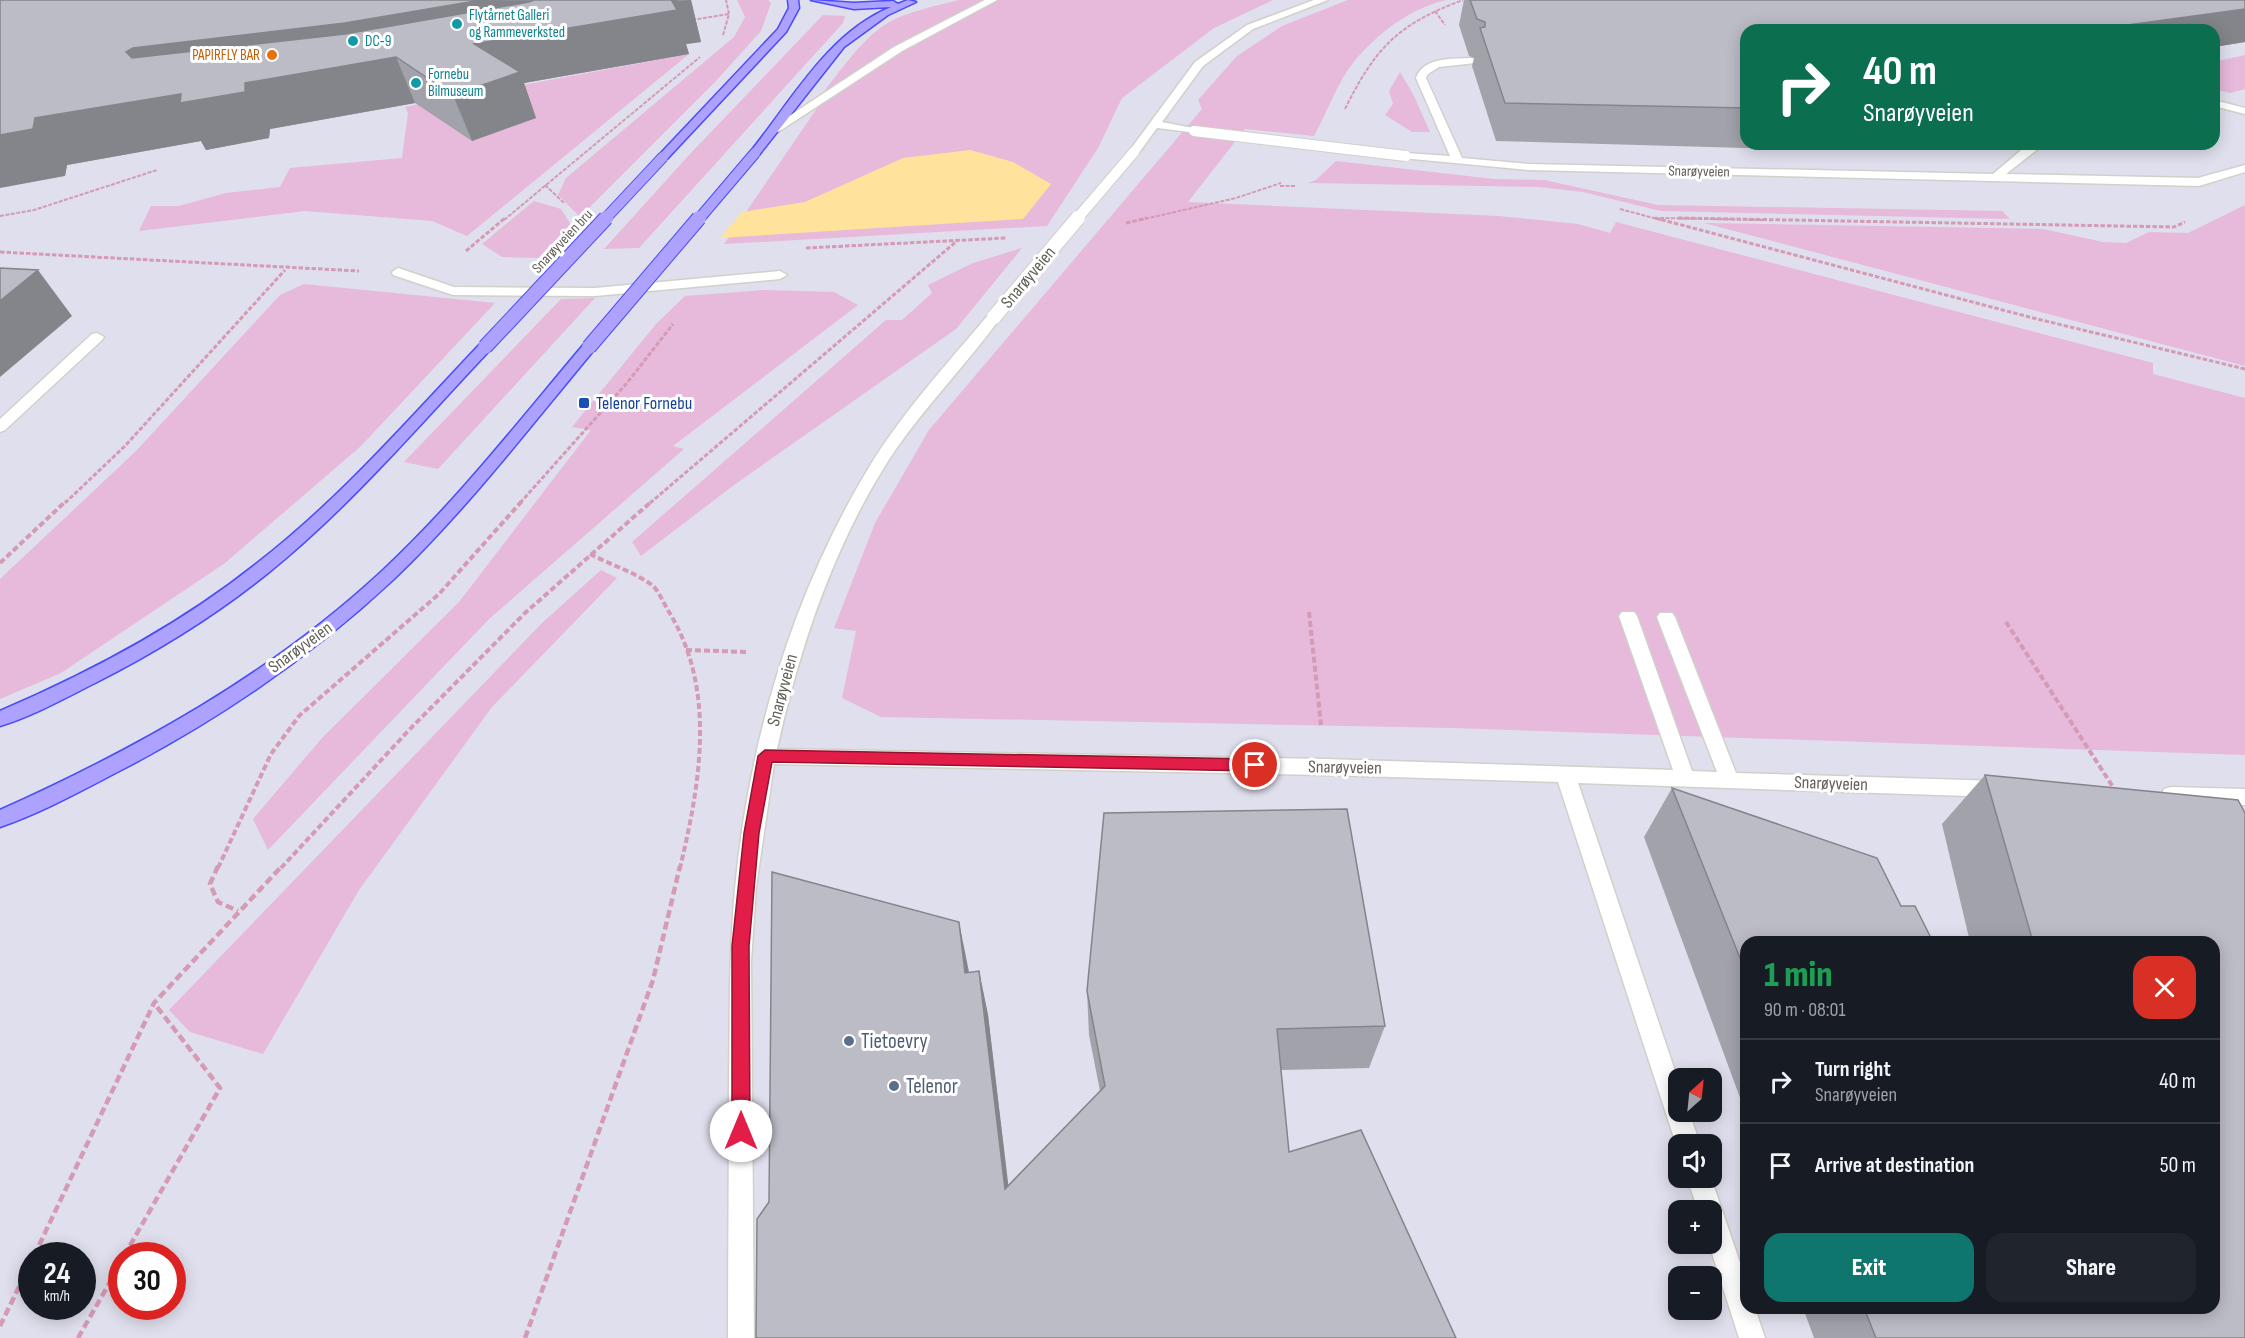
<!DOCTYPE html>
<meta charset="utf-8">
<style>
body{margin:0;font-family:"Sofia Sans Condensed",sans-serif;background:#20242c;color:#f1f3f6;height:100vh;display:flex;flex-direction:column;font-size:22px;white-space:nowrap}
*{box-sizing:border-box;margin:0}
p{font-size:20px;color:#9ea1a6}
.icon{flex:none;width:33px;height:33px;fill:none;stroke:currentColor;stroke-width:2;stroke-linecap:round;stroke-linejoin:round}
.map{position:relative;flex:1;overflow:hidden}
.drawer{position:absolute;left:1740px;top:936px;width:480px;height:378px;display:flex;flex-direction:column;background:#171b24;border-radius:18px;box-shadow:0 3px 15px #0003}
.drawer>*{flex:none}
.banner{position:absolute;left:1740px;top:24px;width:480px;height:126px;border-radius:18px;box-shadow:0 3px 15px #0003;background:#0b6e4f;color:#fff;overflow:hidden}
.needle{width:39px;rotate:27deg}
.buttons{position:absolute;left:1668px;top:1068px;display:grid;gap:12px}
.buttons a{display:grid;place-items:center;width:54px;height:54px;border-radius:12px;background:#171b24;box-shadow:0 3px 15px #0003;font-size:30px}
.speed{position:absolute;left:18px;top:1242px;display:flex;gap:12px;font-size:30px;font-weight:700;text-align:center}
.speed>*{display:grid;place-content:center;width:78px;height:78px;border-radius:50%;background:#171b24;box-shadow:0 3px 15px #0003;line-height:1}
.speed small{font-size:15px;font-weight:400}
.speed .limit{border:9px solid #d22;background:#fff;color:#111}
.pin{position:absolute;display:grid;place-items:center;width:51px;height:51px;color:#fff;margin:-26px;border:3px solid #fff;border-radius:50%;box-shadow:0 2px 6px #0007}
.me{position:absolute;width:66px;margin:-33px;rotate:0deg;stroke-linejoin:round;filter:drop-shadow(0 0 4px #0008)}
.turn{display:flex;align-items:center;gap:21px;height:126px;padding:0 24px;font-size:27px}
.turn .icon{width:78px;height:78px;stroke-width:2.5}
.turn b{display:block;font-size:42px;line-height:51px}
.round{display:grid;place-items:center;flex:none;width:63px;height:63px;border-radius:18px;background:#20242c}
.overview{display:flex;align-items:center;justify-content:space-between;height:102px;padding:0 24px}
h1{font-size:36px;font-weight:800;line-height:45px;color:#1e9e55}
.button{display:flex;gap:12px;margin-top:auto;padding:12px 24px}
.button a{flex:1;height:69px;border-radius:18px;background:#0f766e;color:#fff;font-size:24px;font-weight:800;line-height:69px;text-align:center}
.button a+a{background:#20242c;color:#f1f3f6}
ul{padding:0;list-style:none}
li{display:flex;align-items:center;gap:18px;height:84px;padding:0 24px;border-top:2px solid #363941}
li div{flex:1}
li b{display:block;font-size:22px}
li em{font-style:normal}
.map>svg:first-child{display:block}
.green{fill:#e7b9da}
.water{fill:#ffe39d}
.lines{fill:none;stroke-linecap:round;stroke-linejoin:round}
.minor-casing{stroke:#d1d0c9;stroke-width:3}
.major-casing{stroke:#4a4bfb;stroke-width:3}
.path-far3{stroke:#d59ab4;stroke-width:2;stroke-dasharray:4 1.5;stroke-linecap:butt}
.path-far2{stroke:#d59ab4;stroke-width:3;stroke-dasharray:4.5 2;stroke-linecap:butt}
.path-far1{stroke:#d59ab4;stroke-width:4;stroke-dasharray:6 3;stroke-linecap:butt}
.path{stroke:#d59ab4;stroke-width:4.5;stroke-dasharray:8 4;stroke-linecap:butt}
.minor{fill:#fff;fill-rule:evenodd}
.major{fill:#ada2ff;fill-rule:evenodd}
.minor-bridge-far1-casing{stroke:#d1d0c9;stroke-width:12;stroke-linecap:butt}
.minor-bridge-casing{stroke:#d1d0c9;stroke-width:16;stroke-linecap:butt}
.major-bridge-far1-casing{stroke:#4a4bfb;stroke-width:12;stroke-linecap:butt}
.major-bridge-casing{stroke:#4a4bfb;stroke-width:16;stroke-linecap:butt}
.minor-bridge-far1{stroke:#fff;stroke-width:10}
.minor-bridge{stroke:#fff;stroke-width:14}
.major-bridge-far1{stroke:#ada2ff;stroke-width:10}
.major-bridge{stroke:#ada2ff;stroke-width:14}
.wall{fill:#a2a2ab}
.shaded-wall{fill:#84848b}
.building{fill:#bcbcc7;stroke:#84848b;stroke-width:1.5}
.route{fill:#e11d48;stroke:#92132f;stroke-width:1.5}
.culture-dot{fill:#0f9aa8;stroke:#fff;stroke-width:2}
.food-dot{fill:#e8710a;stroke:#fff;stroke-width:2}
.transit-dot{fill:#1a4fb4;stroke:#fff;stroke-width:2}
.service-dot{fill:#5c6f8a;stroke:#fff;stroke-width:2}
.labels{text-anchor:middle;stroke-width:6;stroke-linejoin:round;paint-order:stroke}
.far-culture-label{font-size:15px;fill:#0d838f;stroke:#fff;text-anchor:start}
.far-food-label{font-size:15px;fill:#c56008;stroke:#fff;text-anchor:end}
.far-street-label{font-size:15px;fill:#626058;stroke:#fff}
.street-label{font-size:18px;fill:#626058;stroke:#fff}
.transit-label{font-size:18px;fill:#164399;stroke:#fff;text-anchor:start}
.near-service-label{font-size:21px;fill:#4e5e75;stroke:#fff;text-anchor:start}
</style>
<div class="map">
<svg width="2245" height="1338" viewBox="0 0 2245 1338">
<rect width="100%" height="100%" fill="#e0dfed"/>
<!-- green -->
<path class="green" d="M737 0H768L771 3 761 31 715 82 580 217 558 195 566 178 734 37 745 17Z
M959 0H1273L1214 28 1122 98 1098 148 1047 226 724 244 831 88 822 94C840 71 857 46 880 28 902 12 933 7 959 0Z
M1348 0H1447C1412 7 1376 34 1353 63 1337 83 1327 113 1314 136L1245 129 1188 202 1499 216 1578 224 1610 233 1616 222 2153 363V374L2245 398V755L1452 728 881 717 842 698 856 631 834 628 875 523 929 430 1202 109 1198 100 1237 56 1282 26Z
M823 15 845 16 843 23 639 248 604 249 689 155Z
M689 54 467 236 432 221 305 211 139 231 151 206H179L226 193 280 187 290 168 402 158 408 113 405 107Z
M2245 55V89L2230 93 2214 89V62Z
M1400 72 1413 94 1430 132H1412L1385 115 1393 104 1389 91Z
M1336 161 1494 179 1544 180 1658 205 2002 211 2010 219 1661 211 1583 192 1539 187 1308 183 1316 180Z
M534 201 561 209 571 225 538 258 502 257 482 244Z
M2245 205V366L1704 223 2043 229 2103 242 2126 243 2149 232 2188 233Z
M1022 248 956 329 734 485 641 556 632 542 886 320H902L932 293 928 285 973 263Z
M304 284 495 303 361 446 225 563 61 673 0 699V579L136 451 280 295Z
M764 290 834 292 858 305 673 446 684 449 489 619 268 850 253 819 322 738 459 602 591 430 572 427 656 324 685 296Z
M595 298 438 469 404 462 561 299Z
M601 570 617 578 492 707 359 890 263 1054 190 1032 169 1010 542 623Z"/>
<!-- water -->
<path class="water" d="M970 150 1013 162 1051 184 1023 219 720 238 742 212 805 202 903 158Z"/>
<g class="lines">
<defs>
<path id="minor" d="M985 0H997L902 51 778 132 768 130 894 47Z
M1314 0H1328L1253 29 1203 66 1162 122 1198 129V133L1157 128 1138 154H1130V150L1195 62 1247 25Z
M1471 58 1475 59V63L1439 67 1428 74 1426 78 1462 158 1529 164 1993 174 2026 146 2044 144 2006 174 2198 178 2245 165V172L2199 186 1529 170 1402 158 1400 156 1406 153 1450 156 1416 78C1423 57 1452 59 1471 58Z
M2214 100 2245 108V114L2214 106Z
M398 268 454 287 595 288 780 271 787 275 780 279 595 296 453 295 393 275 392 272Z
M994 313 1001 317C968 363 928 403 896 449 836 538 800 645 777 749L1325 759 1673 770 1619 616 1622 612H1634L1637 616 1692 771 1717 772 1657 617 1660 613H1672L1675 617 1736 773 1999 781 2006 783 2009 789 2006 795 1999 797 1578 783 1678 1080V1112H1689L1700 1144H1678V1150L1558 782 1325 775 774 764 756 887 751 961 754 1338H728C728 1252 729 1166 729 1080 730 1016 729 953 735 889 748 745 791 599 865 474 899 416 946 365 989 314Z
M97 333 104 337 102 340 5 430 0 432V419L92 334Z
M2171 787 2245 789V805L2171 803 2164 801 2161 795 2164 789Z
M1687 1178H1711L1746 1280V1308H1755L1765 1338H1739L1709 1244H1712V1210H1698Z"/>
<path id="major" d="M788 0H798L799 8 786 32 667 159H659V155L778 29 789 8Z
M811 0 854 3 893 1 898 4 908 0 916 2 888 15 844 47 759 155H751V151C792 100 828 33 891 7L854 9Z
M485 343 492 347 490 350C418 426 350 507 268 573 215 616 156 652 95 683 65 698 33 716 0 726V711C91 672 178 626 256 564 339 500 408 420 480 344Z
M589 343 596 347 594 350C529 428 467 509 394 579 314 654 224 716 127 767 86 788 44 812 0 827V810C138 748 271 674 382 571 456 502 519 421 584 344Z"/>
</defs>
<!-- minor casing -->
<use href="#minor" class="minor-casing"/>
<!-- major casing -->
<use href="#major" class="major-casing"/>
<!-- path-far3 -->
<path class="path-far3" d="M1435 11 1445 25
M692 20 729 14
M723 35 729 14 726 0
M1345 109C1375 48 1398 24 1463 0
M545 185 564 203
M1280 186H1296
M1620 209 1661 220
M0 216 34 210 157 170
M1660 218 1764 220
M504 220 700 57
M1140 220 1236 198 1281 183"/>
<!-- path-far2 -->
<path class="path-far2" d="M1655 218 2033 318 2245 369
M1678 218 2174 227 2185 222
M1126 223 1147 218
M806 248 1006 238
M466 251 505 218
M0 252 359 271
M65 503 125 446 285 270
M520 503 627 383 673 324
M650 503 958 240"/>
<!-- path-far1 -->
<path class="path-far1" d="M590 554C609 564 634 572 652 585 659 591 664 604 669 612 717 690 700 784 680 868
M0 563 66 501
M1309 612 1321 725
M2006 622 2115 790
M686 650 748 652
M218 868 271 754 299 716 439 594 522 501
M281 868 410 729 525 613 652 501"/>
<!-- path -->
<path class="path" d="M218 866 210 884 218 902 238 911
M34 1256 154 1003 282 866
M124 1256 220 1088 154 1003
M0 1326 32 1260
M78 1338 122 1261
M525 1338 653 980 680 866"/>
<!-- minor -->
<use href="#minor" class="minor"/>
<!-- major -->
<use href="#major" class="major"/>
<defs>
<path id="minor-bridge-far1" d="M1194 131 1406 156
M1076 220 1134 152"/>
<path id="minor-bridge" d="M994 317 1078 218"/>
<path id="major-bridge-far1" d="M604 220 663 157
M698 220 755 153"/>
<path id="major-bridge" d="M485 347 606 218
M589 347 699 218"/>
</defs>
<!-- minor-bridge-far1 casing -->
<use href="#minor-bridge-far1" class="minor-bridge-far1-casing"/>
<!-- minor-bridge casing -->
<use href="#minor-bridge" class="minor-bridge-casing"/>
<!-- major-bridge-far1 casing -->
<use href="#major-bridge-far1" class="major-bridge-far1-casing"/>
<!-- major-bridge casing -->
<use href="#major-bridge" class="major-bridge-casing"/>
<!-- minor-bridge-far1 -->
<use href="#minor-bridge-far1" class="minor-bridge-far1"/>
<!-- minor-bridge -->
<use href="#minor-bridge" class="minor-bridge"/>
<!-- major-bridge-far1 -->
<use href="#major-bridge-far1" class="major-bridge-far1"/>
<!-- major-bridge -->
<use href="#major-bridge" class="major-bridge"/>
</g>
<!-- wall -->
<path class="wall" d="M0 0H691L701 42 686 44 689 54 524 83 536 118 472 141 415 103 270 129 269 138 206 150 201 141 67 165 65 176Z
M1464 0H2245V42L2214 47V30H1746V144H1834L1820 150 1496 141 1472 66 1474 58 1469 56 1459 25Z
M1985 775 2238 800 2245 813V1338H1814L1803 1308H2214V942H1970L1942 824Z
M1672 788 1901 906 1746 942V1114L1644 837Z
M968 967 969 973 979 971 988 1015 1008 1186 1100 1091 1089 1035 1087 991 1385 1026 1369 1068 1281 1070 1289 1152 1456 1338 769 1202Z
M1746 1137V1148L1744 1142Z"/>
<!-- shaded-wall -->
<path class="shaded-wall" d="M481 0 672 1 691 0 701 42 686 44 689 54 524 83 536 118 472 141 453 95 396 57 415 103 270 129 269 138 206 150 201 141 67 165 65 176 0 188V135L35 118 181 94 245 92 160 93 126 52 133 48Z
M2245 9V42L2214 47V30H2091Z
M1822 144H1834L1820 150Z
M38 270 72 316 0 377V301Z
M959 922 968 967 974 1017 965 973Z
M979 971 988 1015 1013 1224 1005 1189Z"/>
<!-- building -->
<path class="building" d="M0 0H481L345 23 133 48 126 52 132 58 345 34 529 2 534 0H678L672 1 677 10 474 44 520 72 453 95 396 57 245 83V92L180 103 181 94 35 118 33 129 0 135Z
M1470 0H2245V9L2091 30H2063L2059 28 2054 30H1746V108L1505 103 1480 28 1485 27V22L1477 19Z
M0 268 38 270 0 301Z
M1985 775 2238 800 2245 813V1338H1876L1864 1308H2214V942H2033Z
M1672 788 1877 858 1901 906H1915L1933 942H1746V973Z
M1347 809 1385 1026 1277 1029 1289 1152 1361 1130 1456 1338H756L757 1219 769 1202 772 872 959 922 965 973 979 971 1005 1189 1105 1086 1087 991 1104 813Z"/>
<!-- route -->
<path class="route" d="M765 750 1255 759 1262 765 1255 771 772 762 759 833 749 946 750 1131 747 1137 741 1140 734 1137 732 1131V946L744 833 758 756Z"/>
<!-- markers -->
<g class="culture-dot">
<circle cx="457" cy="24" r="6"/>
<circle cx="353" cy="41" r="6"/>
<circle cx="416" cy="83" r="6"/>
</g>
<circle class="food-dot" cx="272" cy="55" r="6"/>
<rect class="transit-dot" x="578" y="397" width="12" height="12" rx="3"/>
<g class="service-dot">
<circle cx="849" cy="1041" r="6"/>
<circle cx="894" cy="1086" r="6"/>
</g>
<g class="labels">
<!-- far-culture labels -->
<g class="far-culture-label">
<text x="469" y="20">Flytårnet Galleri<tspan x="469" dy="17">og Rammeverksted</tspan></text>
<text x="365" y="46">DC‑9</text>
<text x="428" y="79">Fornebu<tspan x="428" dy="17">Bilmuseum</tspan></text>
</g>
<!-- far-food labels -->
<g class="far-food-label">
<text x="260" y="60">PAPIRFLY BAR</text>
</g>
<!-- far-street labels -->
<g class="far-street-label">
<text transform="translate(1699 171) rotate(1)" y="5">Snarøyveien</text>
<text transform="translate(562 241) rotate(-47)" y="5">Snarøyveien bru</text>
</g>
<!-- street labels -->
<g class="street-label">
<text transform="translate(1028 277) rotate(-50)" y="6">Snarøyveien</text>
<text transform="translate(300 647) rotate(-36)" y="6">Snarøyveien</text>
<text transform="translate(782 690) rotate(-75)" y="6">Snarøyveien</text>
<text transform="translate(1345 767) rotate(1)" y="6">Snarøyveien</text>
<text transform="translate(1831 783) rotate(2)" y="6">Snarøyveien</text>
</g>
<!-- transit labels -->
<g class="transit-label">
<text x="596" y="409">Telenor Fornebu</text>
</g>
<!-- near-service labels -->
<g class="near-service-label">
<text x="861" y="1048">Tietoevry</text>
<text x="906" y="1093">Telenor</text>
</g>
</g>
</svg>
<div class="buttons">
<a><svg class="needle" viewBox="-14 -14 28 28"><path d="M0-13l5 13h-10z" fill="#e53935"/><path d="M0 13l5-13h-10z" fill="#9ea1a6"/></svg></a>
<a><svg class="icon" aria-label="sound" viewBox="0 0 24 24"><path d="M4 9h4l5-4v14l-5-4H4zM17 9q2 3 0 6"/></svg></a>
<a>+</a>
<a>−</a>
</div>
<div class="speed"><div>24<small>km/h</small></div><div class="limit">30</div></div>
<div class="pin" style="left:1255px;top:765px;background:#d93025"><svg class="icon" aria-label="arrive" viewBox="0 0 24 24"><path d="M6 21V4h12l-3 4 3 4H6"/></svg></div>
<svg class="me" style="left:741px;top:1131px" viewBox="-20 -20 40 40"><circle r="19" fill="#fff"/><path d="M0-13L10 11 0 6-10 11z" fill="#e11d48"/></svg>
<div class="banner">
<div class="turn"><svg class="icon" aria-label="right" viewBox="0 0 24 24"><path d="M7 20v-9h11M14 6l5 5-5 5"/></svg><div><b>40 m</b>Snarøyveien</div></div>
</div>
<section class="drawer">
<div class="overview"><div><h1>1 min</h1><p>90 m · 08:01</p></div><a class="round" style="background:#d93025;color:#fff"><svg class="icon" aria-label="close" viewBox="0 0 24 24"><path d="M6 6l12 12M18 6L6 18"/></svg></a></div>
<ul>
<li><svg class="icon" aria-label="right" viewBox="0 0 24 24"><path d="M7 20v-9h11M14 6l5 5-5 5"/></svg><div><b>Turn right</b><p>Snarøyveien</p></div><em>40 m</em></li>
<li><svg class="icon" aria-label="arrive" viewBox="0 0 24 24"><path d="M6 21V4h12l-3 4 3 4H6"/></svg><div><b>Arrive at destination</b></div><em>50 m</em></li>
</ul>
<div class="button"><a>Exit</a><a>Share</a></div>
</section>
</div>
